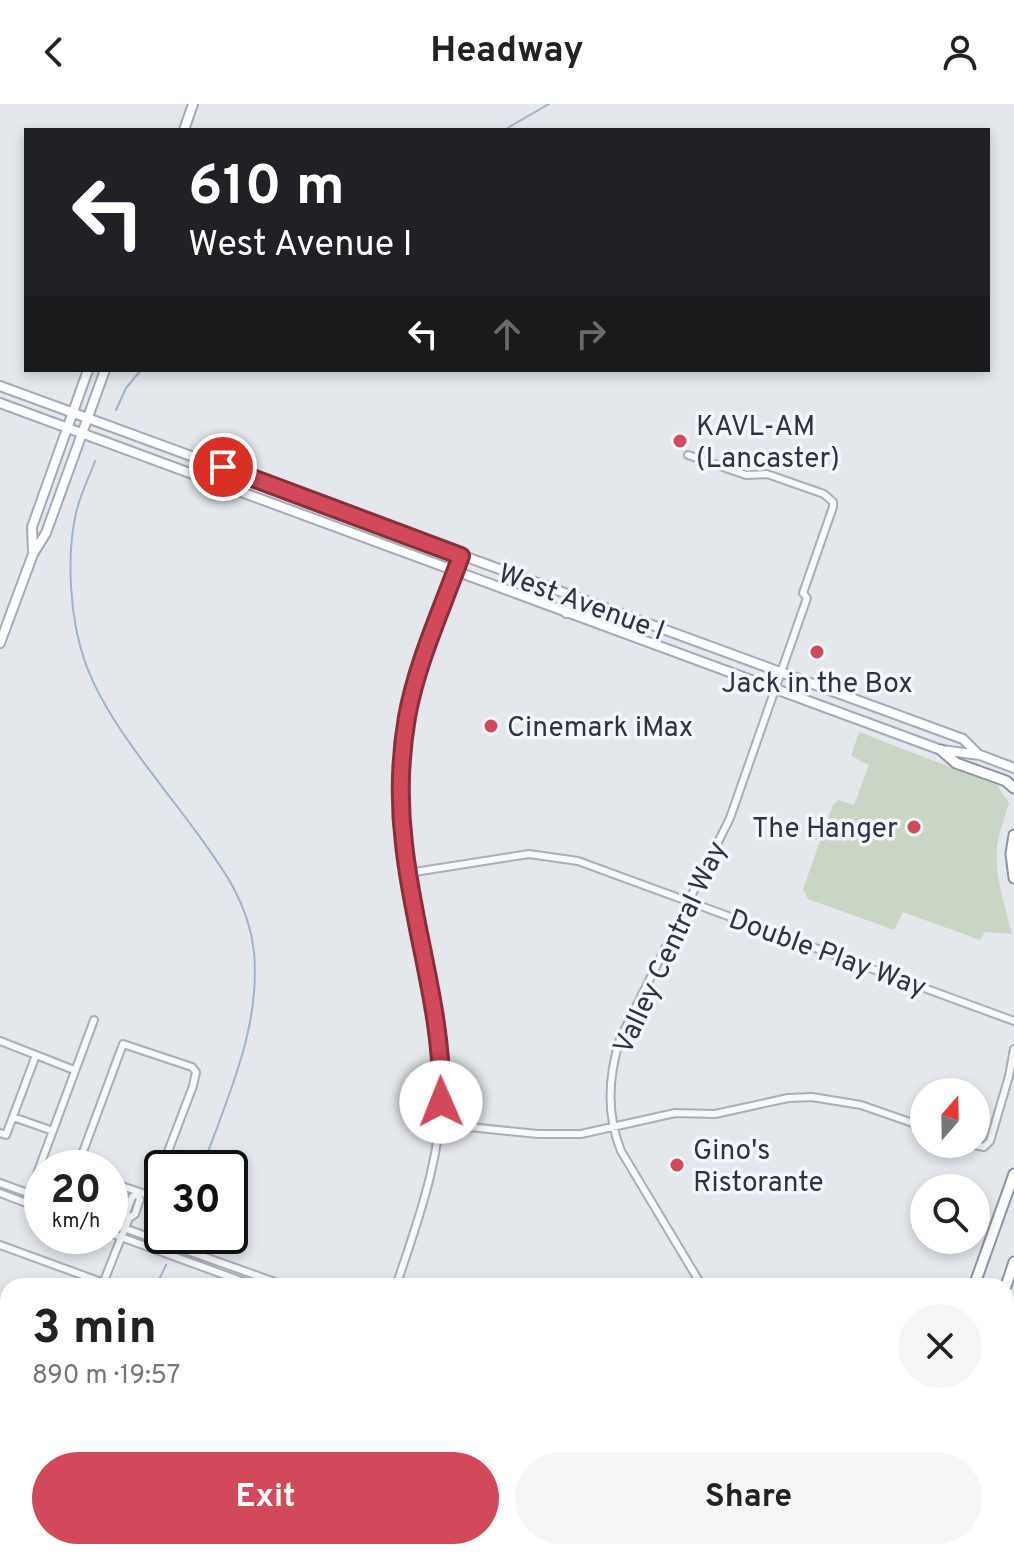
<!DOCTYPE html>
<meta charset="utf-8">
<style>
body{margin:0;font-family:Overpass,sans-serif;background:#f6f6f6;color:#222;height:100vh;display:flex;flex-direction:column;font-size:30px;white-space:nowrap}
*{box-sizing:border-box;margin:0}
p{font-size:26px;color:#767676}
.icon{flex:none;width:44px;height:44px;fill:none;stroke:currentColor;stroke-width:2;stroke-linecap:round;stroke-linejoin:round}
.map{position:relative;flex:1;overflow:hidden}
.side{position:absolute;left:0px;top:1174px;width:1014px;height:282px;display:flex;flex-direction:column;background:#fff;border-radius:24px 24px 0 0;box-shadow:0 4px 12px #0003}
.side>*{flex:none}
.guide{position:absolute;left:24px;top:24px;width:966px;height:244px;border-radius:0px;box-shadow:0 4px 12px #0003;background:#202124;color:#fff;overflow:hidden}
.needle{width:52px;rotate:20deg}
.buttons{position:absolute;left:910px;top:974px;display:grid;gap:16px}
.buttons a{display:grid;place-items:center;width:80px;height:80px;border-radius:50%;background:#fff;box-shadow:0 4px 12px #0003;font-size:40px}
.speed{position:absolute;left:24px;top:1046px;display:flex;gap:16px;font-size:40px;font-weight:700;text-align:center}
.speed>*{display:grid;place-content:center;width:104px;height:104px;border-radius:50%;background:#fff;box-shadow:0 4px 12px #0003;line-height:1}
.speed small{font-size:20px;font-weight:400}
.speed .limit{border:4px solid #111;border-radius:12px;background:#fff;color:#111}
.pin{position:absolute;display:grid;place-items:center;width:68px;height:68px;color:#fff;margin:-34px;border:4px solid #fff;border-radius:50%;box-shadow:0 2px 8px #0007}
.me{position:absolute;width:88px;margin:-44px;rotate:359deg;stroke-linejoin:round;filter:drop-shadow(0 0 6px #0008)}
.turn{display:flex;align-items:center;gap:28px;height:168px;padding:0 32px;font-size:36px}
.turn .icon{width:104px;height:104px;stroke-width:2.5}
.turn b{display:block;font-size:56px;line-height:68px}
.lanes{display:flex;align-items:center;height:76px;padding:0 32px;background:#0003;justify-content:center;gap:40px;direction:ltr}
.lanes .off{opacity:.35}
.round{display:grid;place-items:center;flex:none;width:84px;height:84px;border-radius:42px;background:#f6f6f6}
.head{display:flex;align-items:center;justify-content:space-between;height:136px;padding:0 32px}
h1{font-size:48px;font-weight:700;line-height:60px}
.cta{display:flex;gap:16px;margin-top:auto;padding:16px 32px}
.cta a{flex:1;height:92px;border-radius:48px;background:#d1495b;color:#fff;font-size:32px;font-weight:700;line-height:92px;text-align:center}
.cta a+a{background:#f6f6f6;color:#222}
header{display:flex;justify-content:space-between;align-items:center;height:104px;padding:0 32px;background:#fff;font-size:36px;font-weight:700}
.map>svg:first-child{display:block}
.green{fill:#c9d6c5}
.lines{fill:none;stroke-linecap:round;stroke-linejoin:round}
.stream{stroke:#9fb4cc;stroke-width:2}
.minor-casing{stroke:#a9aeb7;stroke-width:10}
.major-casing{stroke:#a3abb8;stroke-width:12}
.highway-casing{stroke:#8b94a3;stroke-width:13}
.minor{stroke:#f7f8fa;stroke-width:6}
.major{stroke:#fff;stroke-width:8}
.highway{stroke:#fff;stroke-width:9}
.route-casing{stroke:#882f3b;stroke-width:20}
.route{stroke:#d1495b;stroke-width:14}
.poi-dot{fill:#d1495b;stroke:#f4f6f9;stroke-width:3}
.labels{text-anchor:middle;stroke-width:7;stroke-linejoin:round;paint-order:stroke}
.poi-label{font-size:28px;fill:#2b3445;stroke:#f4f6f9;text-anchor:start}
.street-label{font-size:28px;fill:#2b3445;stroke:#f4f6f9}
</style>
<header><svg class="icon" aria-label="back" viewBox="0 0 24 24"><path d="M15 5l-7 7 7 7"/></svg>Headway<svg class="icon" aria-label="person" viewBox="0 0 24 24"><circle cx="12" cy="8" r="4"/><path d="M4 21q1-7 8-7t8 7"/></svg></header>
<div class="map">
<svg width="1014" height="1455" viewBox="0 0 1014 1455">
<rect width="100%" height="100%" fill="#e4e7ec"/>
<!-- green -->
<path class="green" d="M859 628 997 681 1009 699C1005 713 999 728 997 742 994 772 1005 801 1012 830L985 828 980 836 903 808 894 826 808 795 803 785 833 701 839 696 854 701 869 661 851 652Z"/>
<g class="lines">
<!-- stream -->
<path class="stream" d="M504 26 549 0
M116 306 126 284 141 266
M95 357C89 374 80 391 76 409 66 453 70 515 85 558 106 617 157 674 194 725 222 763 249 799 254 848 261 924 227 994 202 1064
M156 1182 166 1161
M1006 1335 1014 1314
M17 1455 18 1448
M964 1455 966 1448"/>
<defs>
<path id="minor" d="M688 351 746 371 767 370 824 390 833 398V403L803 489 807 494 730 714 620 935C608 973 606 1010 621 1047L702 1182
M408 769 529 750 578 757 1014 917
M0 937 36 951 6 1031 0 1029
M36 951 74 966
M13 1013 53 1027
M440 1020 538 1030H581L675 1009 715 1010 788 994 812 993 861 1001 924 1023
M969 1040 984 1043 990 1037 1009 972 1014 945
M77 1064 123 940 192 963 196 968 193 982 151 1092 110 1078
M35 1075 94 916
M0 1079 42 1094
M0 1089 42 1105
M110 1119 286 1182
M110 1129 255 1182
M0 1141 104 1179
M102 1182 129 1114 135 1110 140 1095 137 1090 132 1093 126 1109 129 1114
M396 1182C419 1114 443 1049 442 975 441 939 433 903 426 867 412 798 397 727 402 656 407 584 437 519 461 452
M0 1225 8 1228
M0 1368 8 1358
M1002 1448 1014 1452
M71 1455 73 1448
M222 1455 225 1448
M309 1455 314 1448
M399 1455 404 1448
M449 1455 454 1448
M463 1455 468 1448
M723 1455 725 1448
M733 1455 736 1448"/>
<path id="major" d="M184 26 193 0
M0 282 963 635 979 651
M0 299 941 646 980 651 1014 664
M33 449 32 423 88 266
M566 509 571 503 612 515 623 512
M0 539 33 450 46 429 105 266"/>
<path id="highway" d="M941 646 956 659 1006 677 1014 684
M1014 731 1011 750 1014 774
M974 1182 1014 1070
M1006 1182 1014 1158
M877 1455 880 1448
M908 1455 911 1448"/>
</defs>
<!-- minor casing -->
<use href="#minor" class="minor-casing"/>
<!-- major casing -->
<use href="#major" class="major-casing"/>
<!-- highway casing -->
<use href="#highway" class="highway-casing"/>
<!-- minor -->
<use href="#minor" class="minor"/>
<!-- major -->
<use href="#major" class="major"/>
<!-- highway -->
<use href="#highway" class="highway"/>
</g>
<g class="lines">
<defs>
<path id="route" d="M223 363 461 452C442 505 417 558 407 613 400 654 399 699 404 740 413 826 444 911 441 998"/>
</defs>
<!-- route casing -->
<use href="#route" class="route-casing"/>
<!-- route -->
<use href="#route" class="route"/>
</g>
<!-- markers -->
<g class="poi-dot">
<circle cx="680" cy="337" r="8"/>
<circle cx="817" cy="548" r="8"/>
<circle cx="491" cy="622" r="8"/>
<circle cx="914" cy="723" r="8"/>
<circle cx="677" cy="1061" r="8"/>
</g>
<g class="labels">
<!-- poi labels -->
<g class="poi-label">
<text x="696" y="331">KAVL-AM<tspan x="696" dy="32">(Lancaster)</tspan></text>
<text x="817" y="588" text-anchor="middle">Jack in the Box</text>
<text x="507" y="632">Cinemark iMax</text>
<text x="898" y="733" text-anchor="end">The Hanger</text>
<text x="693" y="1055">Gino's<tspan x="693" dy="32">Ristorante</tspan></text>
</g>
<!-- street labels -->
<g class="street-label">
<text transform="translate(582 497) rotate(20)" y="10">West Avenue I</text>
<text transform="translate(669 843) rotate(-65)" y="10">Valley Central Way</text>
<text transform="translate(828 848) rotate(20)" y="10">Double Play Way</text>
</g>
</g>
</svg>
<div class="buttons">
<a><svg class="needle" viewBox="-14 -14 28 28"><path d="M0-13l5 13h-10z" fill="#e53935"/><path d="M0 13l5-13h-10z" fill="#767676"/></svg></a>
<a><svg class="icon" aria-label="search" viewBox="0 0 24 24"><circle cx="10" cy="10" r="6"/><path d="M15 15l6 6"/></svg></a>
</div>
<div class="speed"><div>20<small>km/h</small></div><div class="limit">30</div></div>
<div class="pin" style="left:223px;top:363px;background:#d93025"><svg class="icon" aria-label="arrive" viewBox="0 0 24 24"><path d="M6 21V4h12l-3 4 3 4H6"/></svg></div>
<svg class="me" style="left:441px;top:998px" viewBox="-20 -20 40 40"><circle r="19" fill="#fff"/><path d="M0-13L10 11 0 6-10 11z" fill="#d1495b"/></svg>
<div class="guide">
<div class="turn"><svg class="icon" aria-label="left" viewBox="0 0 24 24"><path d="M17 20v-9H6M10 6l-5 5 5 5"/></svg><div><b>610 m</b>West Avenue I</div></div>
<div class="lanes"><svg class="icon" aria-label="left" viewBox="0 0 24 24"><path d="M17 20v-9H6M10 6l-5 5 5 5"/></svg><svg class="icon off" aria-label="ahead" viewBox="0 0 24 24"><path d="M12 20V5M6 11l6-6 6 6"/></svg><svg class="icon off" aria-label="right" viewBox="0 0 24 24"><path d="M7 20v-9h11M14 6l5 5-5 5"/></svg></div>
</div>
<section class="side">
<div class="head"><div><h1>3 min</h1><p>890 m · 19:57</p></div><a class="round"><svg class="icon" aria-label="close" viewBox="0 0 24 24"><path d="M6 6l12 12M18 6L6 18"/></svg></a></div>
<div class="cta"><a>Exit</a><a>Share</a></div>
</section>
</div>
